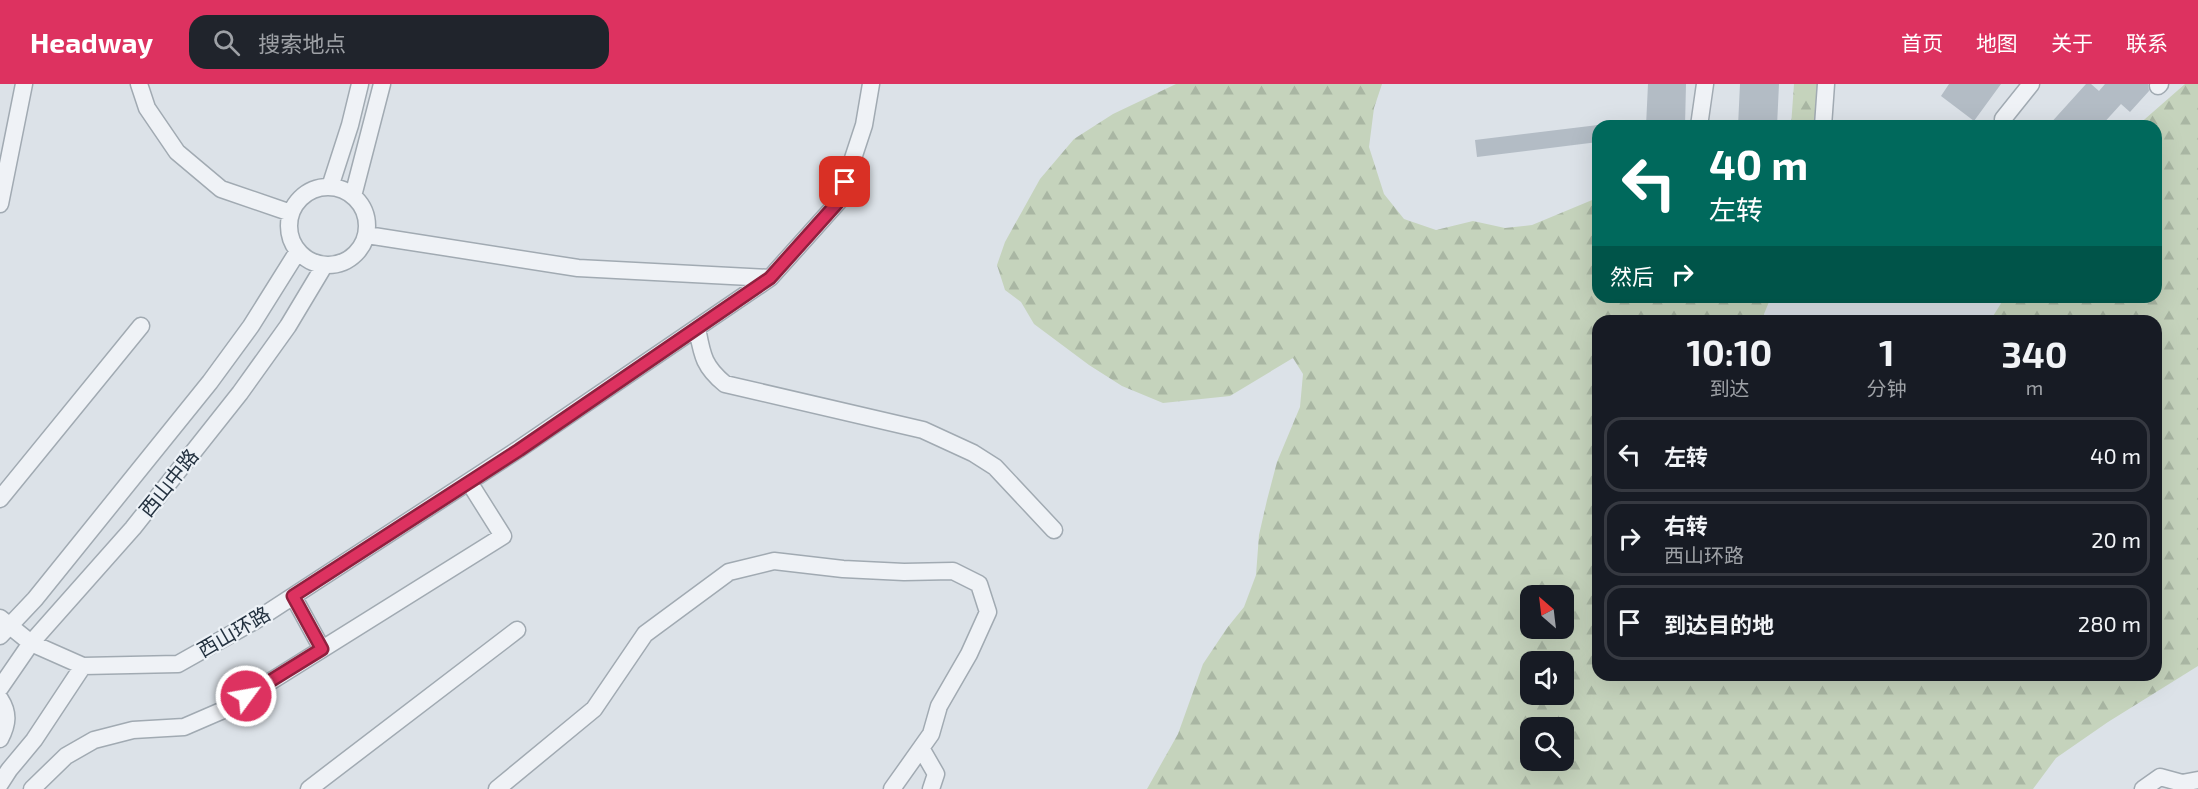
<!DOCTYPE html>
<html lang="zh">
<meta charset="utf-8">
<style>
body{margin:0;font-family:"Exo 2","Noto Sans SC",sans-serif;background:#20242c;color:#f1f3f6;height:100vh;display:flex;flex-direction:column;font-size:22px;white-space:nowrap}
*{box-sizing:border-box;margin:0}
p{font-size:20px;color:#9ea1a6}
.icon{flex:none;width:33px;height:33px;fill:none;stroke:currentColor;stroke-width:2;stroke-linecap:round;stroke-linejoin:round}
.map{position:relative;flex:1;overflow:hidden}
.drawer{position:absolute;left:1592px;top:231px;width:570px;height:366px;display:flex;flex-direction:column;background:#171b24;border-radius:18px;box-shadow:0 6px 24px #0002}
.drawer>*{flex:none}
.banner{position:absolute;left:1592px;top:36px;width:570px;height:183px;border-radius:18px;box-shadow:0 6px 24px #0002;background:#00695c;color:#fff;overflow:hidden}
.needle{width:39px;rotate:332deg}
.buttons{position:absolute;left:1520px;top:501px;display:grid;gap:12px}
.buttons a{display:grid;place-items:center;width:54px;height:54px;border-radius:12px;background:#171b24;box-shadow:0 6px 24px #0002;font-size:30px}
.pin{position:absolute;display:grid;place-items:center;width:51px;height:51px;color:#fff;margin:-26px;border-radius:12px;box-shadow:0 3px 9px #0006}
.me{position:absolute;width:66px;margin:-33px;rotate:58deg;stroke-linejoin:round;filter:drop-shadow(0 0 4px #0008)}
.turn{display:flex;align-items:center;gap:21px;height:126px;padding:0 18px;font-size:27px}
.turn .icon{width:78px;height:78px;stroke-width:2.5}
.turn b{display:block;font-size:42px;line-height:51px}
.then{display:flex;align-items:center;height:57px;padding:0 18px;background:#0003;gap:12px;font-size:22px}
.eta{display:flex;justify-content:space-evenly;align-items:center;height:102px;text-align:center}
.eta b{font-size:36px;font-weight:700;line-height:42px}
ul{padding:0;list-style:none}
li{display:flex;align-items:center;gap:18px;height:75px;margin:0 12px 9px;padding:0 6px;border:3px solid #363941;border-radius:18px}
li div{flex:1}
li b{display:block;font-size:22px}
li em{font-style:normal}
header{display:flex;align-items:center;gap:36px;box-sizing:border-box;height:84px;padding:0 30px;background:#dd3260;color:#fff}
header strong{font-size:28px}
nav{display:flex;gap:33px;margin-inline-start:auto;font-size:21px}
.search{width:420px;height:54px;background:#20242c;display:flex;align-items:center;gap:15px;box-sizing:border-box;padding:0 21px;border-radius:18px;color:#9ea1a6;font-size:22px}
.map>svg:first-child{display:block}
.forest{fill:url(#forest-firs);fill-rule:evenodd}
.building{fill:#b3bcc5}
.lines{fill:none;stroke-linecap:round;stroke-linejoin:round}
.minor-casing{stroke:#a1aab2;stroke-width:19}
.minor{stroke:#eff2f6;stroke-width:16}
.route-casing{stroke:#90203e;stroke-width:15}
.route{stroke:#dd3260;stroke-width:10}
.labels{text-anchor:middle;stroke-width:4.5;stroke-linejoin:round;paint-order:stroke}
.street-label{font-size:20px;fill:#243240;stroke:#ecf1f6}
</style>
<header>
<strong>Headway</strong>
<div class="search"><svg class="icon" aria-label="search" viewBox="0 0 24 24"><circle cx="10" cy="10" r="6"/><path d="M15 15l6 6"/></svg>搜索地点</div>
<nav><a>首页</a><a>地图</a><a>关于</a><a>联系</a></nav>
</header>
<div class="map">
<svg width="2198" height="705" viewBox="0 0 2198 705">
<defs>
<pattern id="forest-firs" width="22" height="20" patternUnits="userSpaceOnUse" patternTransform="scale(1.5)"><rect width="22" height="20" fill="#c5d3bc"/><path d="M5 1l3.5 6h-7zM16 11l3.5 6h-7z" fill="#a9b6a3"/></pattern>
</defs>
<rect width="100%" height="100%" fill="#dce2e8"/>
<!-- forest -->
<path class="forest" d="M1176 0H1382L1374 24 1369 63 1384 110 1404 135 1436 146 1473 137 1505 144 1532 141 1597 114 1598 213H1771L1764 230 1765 237H1598V591H2156V237H1990L2005 213H2156V42H2137L2185 0H2198V582L2108 638 2056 674 2033 705H1147L1178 650 1203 580 1227 544 1244 523 1256 491 1259 451 1267 416 1277 378 1300 323 1303 290 1293 274 1230 312 1163 319 1122 302 1089 281 1034 240 1021 218 1005 206 997 181 1005 158 1040 95 1074 55 1113 30ZM1530 512H1563V544H1530ZM1530 578H1563V610H1530ZM1530 644H1563V676H1530Z
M1794 0H1819L1815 42H1791Z"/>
<!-- building -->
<path class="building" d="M1648 0H1686L1685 42H1646Z
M1740 0H1779L1777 42H1738Z
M1949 0H2001L1974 37 1941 12Z
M2086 0H2091L2099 7 2105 0H2148L2149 7 2130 28 2121 20 2101 42H2048Z
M1598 41V58L1477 73 1475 56Z"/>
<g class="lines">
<defs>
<path id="minor" d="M139 0 147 24 177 68 221 105 291 129
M2158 2 2160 0
M2003 35 2031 0
M1699 42 1705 0
M1823 42 1826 0
M289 142a39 39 0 1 1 78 0a39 39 0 1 1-78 0Z
M330 103 350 41 360 0
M353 112 382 0
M0 120 24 0
M367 151 578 184 770 194
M697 244C702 270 703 282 725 300L923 346 973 369 995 383 1054 446
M0 415 141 242
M293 512 322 565
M0 534 31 559 83 582 178 580 258 535 519 365 770 194 839 117 864 41 871 0
M0 552 35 515 210 298 251 242 298 167
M0 604 31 559 133 444 240 309 288 242 324 182
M0 615C9 629 8 640 0 655
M921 664 936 690 931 705
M0 700 9 686 34 656 83 582
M32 705 66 672 94 656 133 646 184 643 228 624 503 452 469 398
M309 705 517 546
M497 705 594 625 645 550 729 488 774 477 843 485 904 488 953 487 979 500 988 528 969 570 939 622 931 650 892 705
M2143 705 2160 693 2182 699 2198 696"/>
</defs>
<!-- minor casing -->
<use href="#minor" class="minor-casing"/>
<!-- minor -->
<use href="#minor" class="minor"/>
</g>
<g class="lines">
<defs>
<path id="route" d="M246 612 322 565 293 512 519 366 770 194 839 117 845 98"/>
</defs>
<!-- route casing -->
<use href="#route" class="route-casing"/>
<!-- route -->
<use href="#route" class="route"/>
</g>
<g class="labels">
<!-- street labels -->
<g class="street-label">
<text transform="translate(169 399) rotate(-51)" y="7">西山中路</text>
<text transform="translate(234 548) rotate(-30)" y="7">西山环路</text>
</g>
</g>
</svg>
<div class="buttons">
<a><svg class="needle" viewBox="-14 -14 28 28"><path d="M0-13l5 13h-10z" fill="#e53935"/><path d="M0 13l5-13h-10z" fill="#9ea1a6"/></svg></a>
<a><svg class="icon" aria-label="sound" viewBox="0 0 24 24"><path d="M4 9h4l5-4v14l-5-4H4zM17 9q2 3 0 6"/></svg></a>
<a><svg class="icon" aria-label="search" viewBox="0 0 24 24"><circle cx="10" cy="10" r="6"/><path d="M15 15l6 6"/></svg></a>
</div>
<div class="pin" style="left:845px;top:98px;background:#d93025"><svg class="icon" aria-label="arrive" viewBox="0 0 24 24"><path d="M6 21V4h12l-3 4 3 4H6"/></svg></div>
<svg class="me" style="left:246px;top:612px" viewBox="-20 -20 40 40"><circle r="17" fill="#dd3260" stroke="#fff" stroke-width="3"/><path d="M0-11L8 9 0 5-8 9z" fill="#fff"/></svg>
<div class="banner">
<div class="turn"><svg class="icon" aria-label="left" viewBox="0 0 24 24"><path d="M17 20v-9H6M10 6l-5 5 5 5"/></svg><div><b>40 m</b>左转</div></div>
<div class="then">然后<svg class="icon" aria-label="right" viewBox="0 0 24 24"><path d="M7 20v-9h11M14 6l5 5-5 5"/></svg></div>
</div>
<section class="drawer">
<div class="eta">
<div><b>10:10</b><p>到达</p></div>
<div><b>1</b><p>分钟</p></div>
<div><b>340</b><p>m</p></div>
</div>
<ul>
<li><svg class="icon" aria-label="left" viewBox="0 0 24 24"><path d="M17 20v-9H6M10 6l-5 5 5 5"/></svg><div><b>左转</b></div><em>40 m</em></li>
<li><svg class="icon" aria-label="right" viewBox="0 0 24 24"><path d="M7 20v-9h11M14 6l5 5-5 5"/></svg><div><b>右转</b><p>西山环路</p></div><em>20 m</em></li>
<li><svg class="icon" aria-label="arrive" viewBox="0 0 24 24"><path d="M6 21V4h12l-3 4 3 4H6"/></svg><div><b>到达目的地</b></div><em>280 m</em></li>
</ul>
</section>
</div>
